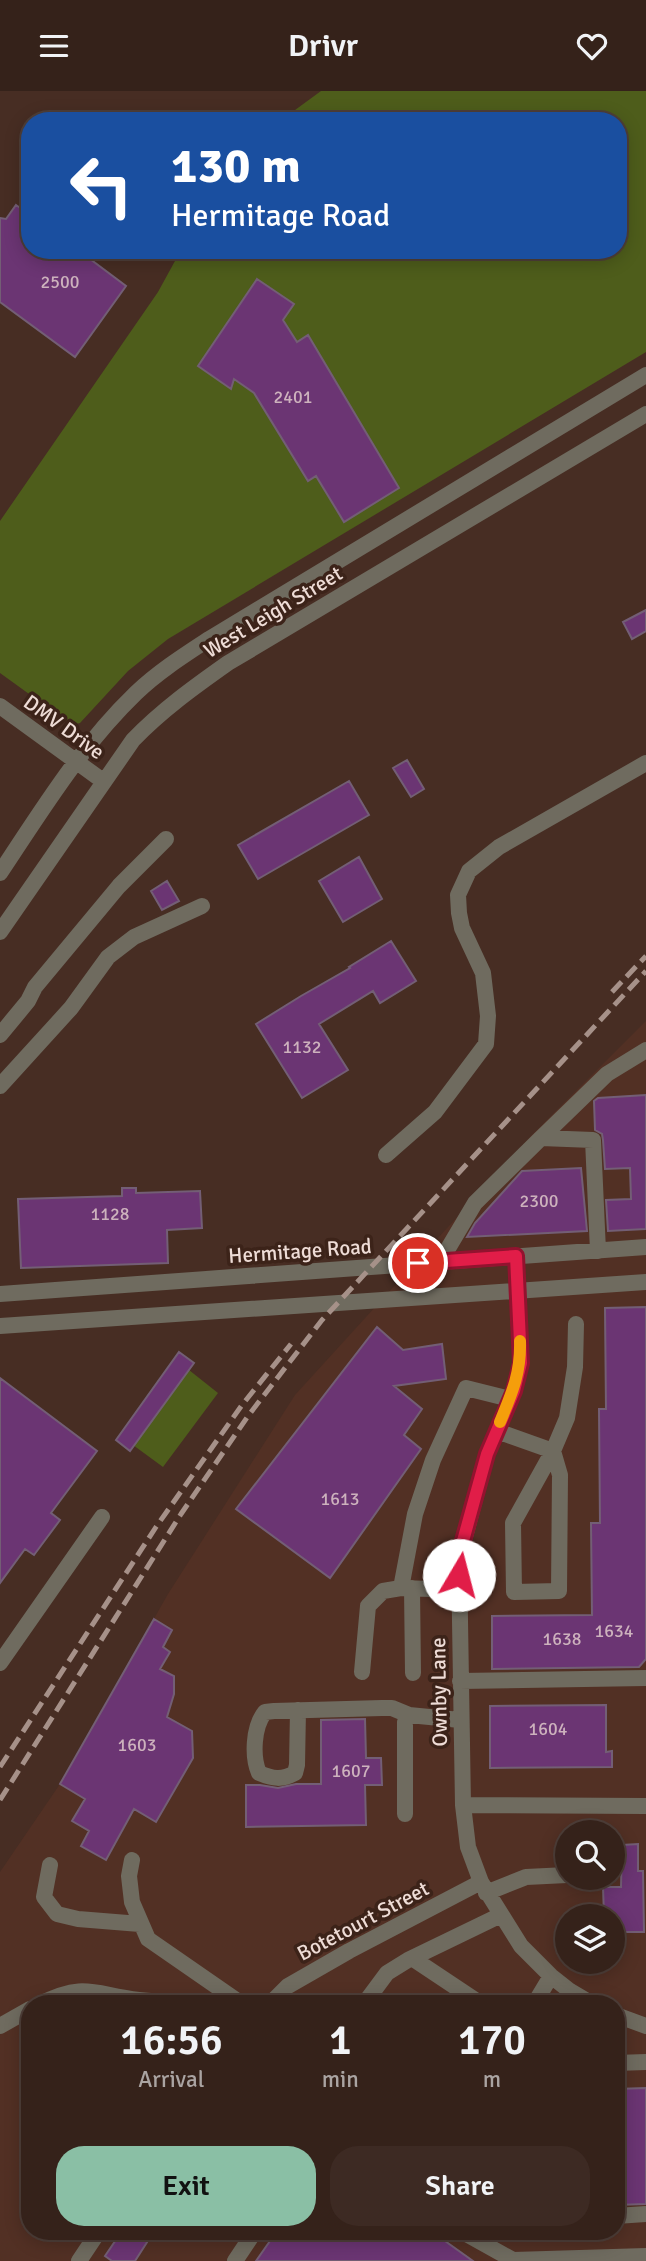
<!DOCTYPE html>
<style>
body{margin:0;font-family:Signika,sans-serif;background:#3d2a23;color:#f1f3f6;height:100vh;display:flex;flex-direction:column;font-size:26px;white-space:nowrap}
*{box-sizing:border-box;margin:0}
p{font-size:23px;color:#aaa4a2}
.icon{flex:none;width:38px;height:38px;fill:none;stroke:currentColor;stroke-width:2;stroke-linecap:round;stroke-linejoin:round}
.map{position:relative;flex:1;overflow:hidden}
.details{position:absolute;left:21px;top:1904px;width:604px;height:245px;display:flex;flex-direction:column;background:#35221a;border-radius:28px;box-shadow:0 4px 18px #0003,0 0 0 2px #4f3f39}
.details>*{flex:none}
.banner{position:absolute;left:21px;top:21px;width:606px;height:147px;border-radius:28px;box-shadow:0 4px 18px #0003,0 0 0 2px #4f3f39;background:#1a4fa0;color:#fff;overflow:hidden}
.fabs{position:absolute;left:555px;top:1729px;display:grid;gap:14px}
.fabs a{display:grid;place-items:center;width:70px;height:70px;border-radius:50%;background:#35221a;box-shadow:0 4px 18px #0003,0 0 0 2px #4f3f39;font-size:35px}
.pin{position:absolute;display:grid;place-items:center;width:60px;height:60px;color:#fff;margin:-30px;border:4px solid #fff;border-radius:50%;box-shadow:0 2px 7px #0007}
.me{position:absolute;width:77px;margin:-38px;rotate:8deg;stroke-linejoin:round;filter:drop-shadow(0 0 5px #0008)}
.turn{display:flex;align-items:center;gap:24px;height:147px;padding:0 35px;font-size:32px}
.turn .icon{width:91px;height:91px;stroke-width:2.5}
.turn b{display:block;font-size:49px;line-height:60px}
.eta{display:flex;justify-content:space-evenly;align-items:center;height:119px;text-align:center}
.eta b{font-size:42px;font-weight:600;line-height:49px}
.action{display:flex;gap:14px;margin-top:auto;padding:14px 35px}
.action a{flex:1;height:80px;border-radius:28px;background:#8abfa5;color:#111;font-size:28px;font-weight:600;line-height:80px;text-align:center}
.action a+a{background:#3d2a23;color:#f1f3f6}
header{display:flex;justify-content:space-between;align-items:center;height:91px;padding:0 35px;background:#35221a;font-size:32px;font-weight:600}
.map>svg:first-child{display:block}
.built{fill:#523024;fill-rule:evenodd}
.green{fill:#4e5d1b}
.building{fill:#6b3573;stroke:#735e75;stroke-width:2}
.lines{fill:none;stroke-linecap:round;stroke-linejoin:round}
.minor{stroke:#6f6b5f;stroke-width:16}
.rail{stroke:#a69189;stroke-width:5;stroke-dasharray:14 7;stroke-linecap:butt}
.route-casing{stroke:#92132f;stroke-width:18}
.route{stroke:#e11d48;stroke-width:12}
.slow{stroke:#f59e0b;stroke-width:12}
.labels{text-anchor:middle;stroke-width:7;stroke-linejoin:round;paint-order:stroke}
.number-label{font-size:18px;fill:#cdb2bd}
.street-label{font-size:21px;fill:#eedcd6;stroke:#3c2319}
</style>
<header><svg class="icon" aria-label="menu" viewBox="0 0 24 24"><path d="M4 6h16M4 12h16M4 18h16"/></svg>Drivr<svg class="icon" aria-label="heart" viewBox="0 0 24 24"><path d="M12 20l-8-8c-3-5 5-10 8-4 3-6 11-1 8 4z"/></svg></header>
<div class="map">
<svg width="646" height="2170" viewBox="0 0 646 2170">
<rect width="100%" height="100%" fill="#472d23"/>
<!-- built -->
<path class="built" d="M646 930V2170H0V1781L60 1693 168 1503 295 1304 530 1046ZM567 1741H612V1787H567ZM567 1825H612V1871H567ZM30 1913H616V2140H30Z"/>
<!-- green -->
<path class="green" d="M321 0H646V261L168 548 128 580 80 632 72 634 0 582V430L158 201 181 159H618V30H280Z
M189 1279 218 1302 163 1376 133 1354Z"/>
<!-- building -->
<path class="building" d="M16 114 30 124V159H78L126 195 75 266 0 211V127L6 128Z
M257 188 294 213 283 229 297 251 308 244 399 397 344 431 316 385 308 390 254 302 234 288 231 298 198 275Z
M646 519V540L632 548 623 531Z
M407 669 424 698 411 706 393 677Z
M349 690 369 724 258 788 238 754Z
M359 766 382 808 343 831 319 790Z
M167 790 179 810 162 819 151 800Z
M391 850 416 890 380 912 373 900 319 933 348 979 302 1007 256 933 301 905 350 877 349 876Z
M646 1004V1138L608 1140 606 1109 631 1108 630 1077 605 1078 603 1049 602 1043 595 1039 594 1010 598 1007Z
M581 1077 587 1140 467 1146 475 1132 522 1080Z
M122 1097H136V1102L200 1100 202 1137 167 1139 168 1172 21 1177 18 1108 122 1105Z
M646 1216V1568L639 1576 492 1578V1525L592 1524 591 1432H600L599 1318H606L605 1217Z
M377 1236 403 1259 442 1253 446 1288 394 1295 422 1318 404 1344 421 1358 330 1487 236 1418Z
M179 1261 194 1272 130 1360 116 1349Z
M0 1287 97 1360 51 1422 60 1429 34 1464 25 1458 0 1492Z
M154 1528 172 1539 163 1556 170 1561 160 1578 174 1585V1603L167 1626 192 1640 193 1667 156 1731 134 1718 106 1769 81 1755 89 1740 72 1730 85 1708 60 1693Z
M606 1614V1661L612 1660V1676L490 1677V1615Z
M365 1628 366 1667H381L382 1694H365L366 1734 246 1736V1694H260L278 1697 296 1693H321V1629Z
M638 1753V1780H643L644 1841H612V1825H604L603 1796H621L622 1754Z
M646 1997V2113L616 2114V1998Z
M122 2140H144L151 2145 135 2170H112L105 2165Z
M277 2140H431L473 2170H256Z"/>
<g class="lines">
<!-- minor -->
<path class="minor" d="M0 615 103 690
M0 782C42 719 81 655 136 602 158 581 183 565 209 548L646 284
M0 841 133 649C162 619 194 596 228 572L646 323
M0 944 28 910 35 896 119 795 166 748
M0 995 71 917 108 866 134 846 202 815
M541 1047 607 983 646 959
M386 1064 435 1021 486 953 488 925 483 882 462 837 459 822 458 804 469 780 499 756 646 672
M516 1165 521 1272 514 1300 487 1363 459 1468 463 1714 468 1756 481 1791 521 1855 551 1885 570 1900 592 1913
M440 1171 475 1112 541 1047 593 1049 598 1160
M0 1203 646 1156
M0 1235 646 1191
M497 1340 553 1360 560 1384 559 1500 514 1501 513 1432 553 1360 567 1327 575 1276 576 1233
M412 1497 413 1582
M459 1499 401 1497 415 1423 433 1369 466 1297 510 1308
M0 1572 102 1426
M362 1581 368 1515 383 1500 401 1497
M460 1590 646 1587
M298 1619 297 1674 295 1682C282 1689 273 1688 259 1682 252 1666 253 1636 265 1621L274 1620 382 1617H392L409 1624
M463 1714 646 1715
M405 1723V1631L409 1624 460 1629
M132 1769 129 1785 132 1811 148 1848 239 1911
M50 1774 44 1806 57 1823 78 1828 140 1833
M486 1802 526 1786 567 1784
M412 1867 481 1913
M40 1913C86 1890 94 1904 139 1909 171 1913 205 1910 237 1910
M270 1913 288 1895 349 1860 481 1791
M364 1913 387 1882 408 1869 501 1824
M537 1913 536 1910 551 1885
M616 1924 646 1935
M0 1935 30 1918
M616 1972 646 1971
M616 2125 646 2123
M461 2140 513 2169 646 2165
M79 2170 99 2140
M235 2170 255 2140"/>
<!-- rail -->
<path class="rail" d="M612 901 646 865
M0 1676 156 1436 242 1314 291 1253
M0 1709 181 1423 248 1325 322 1229 646 880"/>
</g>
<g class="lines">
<defs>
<path id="route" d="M418 1172 516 1165 521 1272 514 1300 487 1363 458 1468 459 1484"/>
</defs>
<!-- route casing -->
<use href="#route" class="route-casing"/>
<!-- route -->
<use href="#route" class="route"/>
<!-- slow -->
<path class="slow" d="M500 1331C512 1302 521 1282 520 1250"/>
</g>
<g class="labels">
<!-- number labels -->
<g class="number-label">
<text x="60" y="197">2500</text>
<text x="293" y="312">2401</text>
<text x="302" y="962">1132</text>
<text x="539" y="1116">2300</text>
<text x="110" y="1129">1128</text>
<text x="340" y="1414">1613</text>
<text x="614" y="1546">1634</text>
<text x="562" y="1554">1638</text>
<text x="548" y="1644">1604</text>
<text x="137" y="1660">1603</text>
<text x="351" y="1686">1607</text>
</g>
<!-- street labels -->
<g class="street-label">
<text transform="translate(273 521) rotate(-31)" y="7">West Leigh Street</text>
<text transform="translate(64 636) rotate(36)" y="7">DMV Drive</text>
<text transform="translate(300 1160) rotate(-4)" y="7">Hermitage Road</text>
<text transform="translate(439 1601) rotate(-91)" y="7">Ownby Lane</text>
<text transform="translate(363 1830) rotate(-28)" y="7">Botetourt Street</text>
</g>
</g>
</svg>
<div class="fabs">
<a><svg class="icon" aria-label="search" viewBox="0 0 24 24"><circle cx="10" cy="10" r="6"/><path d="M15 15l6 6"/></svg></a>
<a><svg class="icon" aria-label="layers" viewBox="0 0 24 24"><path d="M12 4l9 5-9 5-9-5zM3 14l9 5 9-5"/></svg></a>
</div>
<div class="pin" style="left:418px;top:1172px;background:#d93025"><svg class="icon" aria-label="arrive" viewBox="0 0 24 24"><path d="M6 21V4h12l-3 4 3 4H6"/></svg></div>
<svg class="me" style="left:459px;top:1484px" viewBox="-20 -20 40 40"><circle r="19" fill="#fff"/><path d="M0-13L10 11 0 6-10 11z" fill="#e11d48"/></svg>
<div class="banner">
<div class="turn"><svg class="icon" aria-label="left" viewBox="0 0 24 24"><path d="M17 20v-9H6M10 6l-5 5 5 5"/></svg><div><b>130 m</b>Hermitage Road</div></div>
</div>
<section class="details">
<div class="eta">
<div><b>16:56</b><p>Arrival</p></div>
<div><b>1</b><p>min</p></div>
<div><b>170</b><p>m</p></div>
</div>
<div class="action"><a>Exit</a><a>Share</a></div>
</section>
</div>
